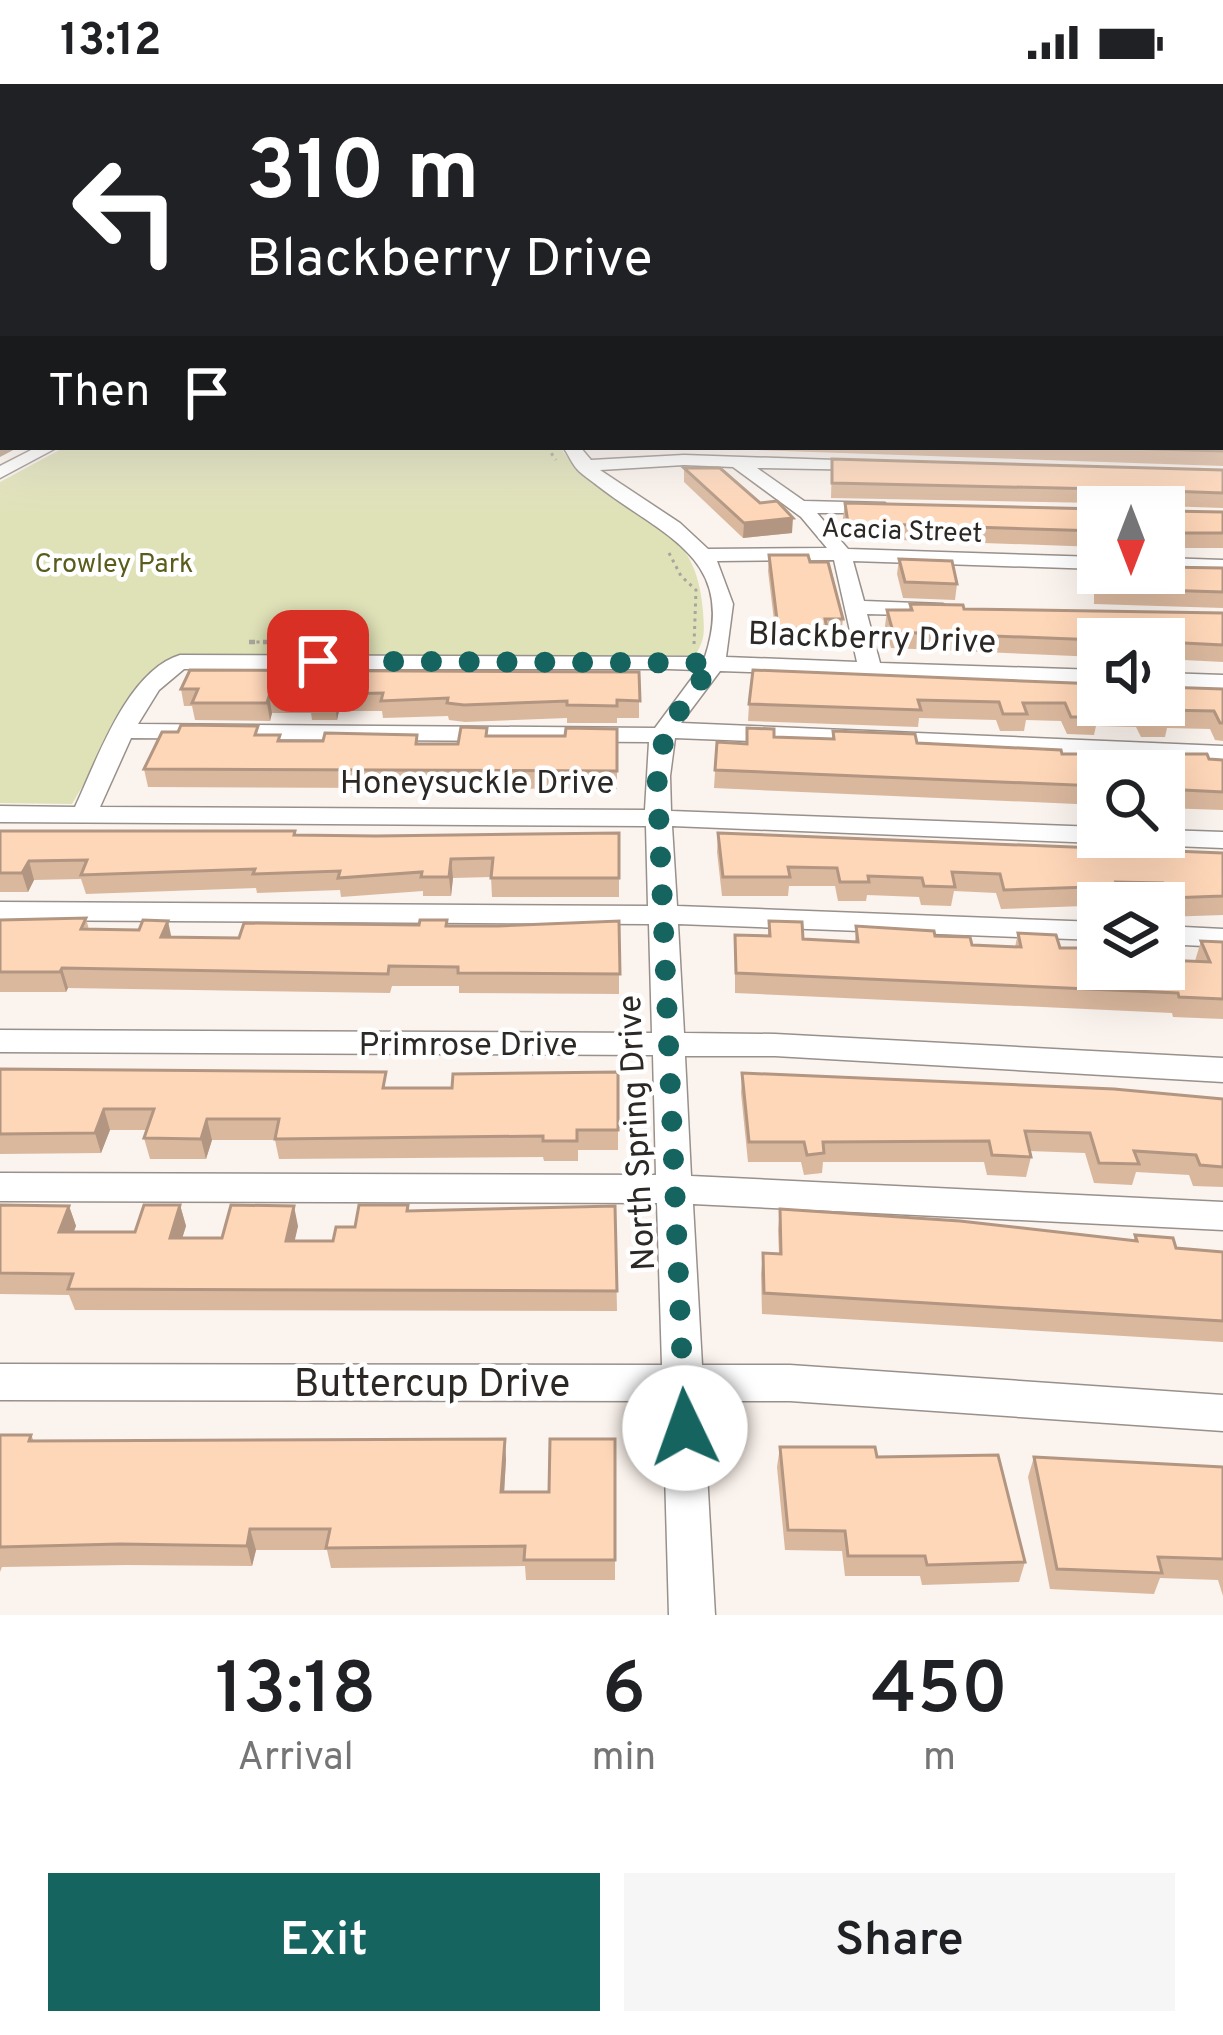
<!DOCTYPE html>
<style>
body{margin:0;font-family:Overpass,sans-serif;background:#f6f6f6;color:#202124;height:100vh;display:flex;flex-direction:column;font-size:45px;white-space:nowrap}
*{box-sizing:border-box;margin:0}
p{font-size:39px;color:#757577}
.icon{flex:none;width:66px;height:66px;fill:none;stroke:currentColor;stroke-width:2;stroke-linecap:round;stroke-linejoin:round}
.map{position:relative;height:1531px;overflow:hidden}
.panel{display:flex;flex-direction:column;background:#fff;flex:1}
.panel>*{flex:none}
.top-card{position:absolute;left:0px;top:0px;width:1224px;height:366px;box-shadow:0 12px 48px #0002;background:#202124;color:#fff;overflow:hidden}
.needle{width:78px;rotate:180deg}
.fabs{position:absolute;left:1077px;top:402px;display:grid;gap:24px}
.fabs a{display:grid;place-items:center;width:108px;height:108px;border-radius:0px;background:#fff;box-shadow:0 12px 48px #0002;font-size:60px}
.pin{position:absolute;display:grid;place-items:center;width:102px;height:102px;color:#fff;margin:-51px;border-radius:24px;box-shadow:0 6px 18px #0006}
.me{position:absolute;width:132px;margin:-66px;rotate:357deg;stroke-linejoin:round;filter:drop-shadow(0 0 9px #0008)}
.turn{display:flex;align-items:center;gap:42px;height:252px;padding:0 48px;font-size:54px}
.turn .icon{width:156px;height:156px;stroke-width:2.5}
.turn b{display:block;font-size:84px;line-height:102px}
.then{display:flex;align-items:center;height:114px;padding:0 48px;background:#0003;gap:24px;font-size:45px}
.eta{display:flex;justify-content:space-evenly;align-items:center;height:204px;text-align:center}
.eta b{font-size:72px;font-weight:600;line-height:84px}
.cta{display:flex;gap:24px;margin-top:auto;padding:24px 48px}
.cta a{flex:1;height:138px;border-radius:0px;background:#166460;color:#fff;font-size:48px;font-weight:600;line-height:138px;text-align:center}
.cta a+a{background:#f6f6f6;color:#202124}
.status{display:flex;justify-content:space-between;align-items:center;height:84px;padding:0 60px;background:#fff;direction:ltr}
.status svg{height:33px;fill:currentColor}
.map>svg:first-child{display:block}
.green{fill:#dfe1b7}
.lines{fill:none;stroke-linecap:round;stroke-linejoin:round}
.minor-casing{stroke:#98908b;stroke-width:3}
.path-far1{stroke:#aaa49f;stroke-width:3;stroke-dasharray:3 4.5;stroke-linecap:butt}
.path{stroke:#aaa49f;stroke-width:4.5;stroke-dasharray:6 8;stroke-linecap:butt}
.minor{fill:#fff;fill-rule:evenodd}
.wall{fill:#dab89e}
.shaded-wall{fill:#b29681}
.building{fill:#fed6b8;stroke:#b29681;stroke-width:3}
.route{stroke:#166460;stroke-width:21;stroke-dasharray:0 37.8}
.labels{text-anchor:middle;stroke-width:9;stroke-linejoin:round;paint-order:stroke}
.far-street-label{font-size:27px;fill:#2b2825;stroke:#fff}
.far-park-label{font-size:27px;fill:#5b5c1c;stroke:#fff}
.street-label{font-size:33px;fill:#2b2825;stroke:#fff}
.near-street-label{font-size:39px;fill:#2b2825;stroke:#fff}
</style>
<div class="status"><b>13:12</b><svg viewBox="0 0 49 12"><path d="M0 12V9h3v3zM5 12V6h3v6zM10 12V3h3v9zM15 12V0h3v12zM26 1h20v11H26zM47 4h2v5h-2z"/></svg></div>
<div class="map">
<svg width="1223" height="1531" viewBox="0 0 1223 1531">
<rect width="100%" height="100%" fill="#fbf3ed"/>
<!-- green -->
<path class="green" d="M65 363H560C608 437 695 418 703 527 704 546 706 555 695 571H185L148 591 72 720 0 719V398Z"/>
<g class="lines">
<defs>
<path id="minor" d="M37 363H58L0 394V382Z
M563 363H580L591 376 684 371 866 377 875 382 872 386 757 384 804 417 885 419V427L878 429H817L848 465 1098 473V485L853 477 864 517 943 520 953 526 943 532 867 530 880 579 1098 586V600L720 587 681 639 1223 662V676L675 654 670 692 671 727 1098 743V753H1110L1098 759 672 742 677 822 1098 838V856L678 840 684 949 775 950 1223 974V998L775 972H685L691 1092 1223 1118V1146L693 1120 702 1281H790L1223 1311V1347L790 1317H703L715 1531H669L663 1317 0 1316V1280L662 1281 657 1119 0 1117V1089L656 1091 653 971 0 968V946L652 949 649 840 0 836V818L648 822 646 742 0 738V722L75 723C97 676 127 587 180 571L705 573C738 473 662 452 598 402 592 397 581 390 577 385 573 381 568 370 563 363ZM684 381 733 383 801 433 827 464 708 465 680 439 600 386ZM834 476 857 578 726 573 733 520 717 477ZM184 585H668L698 586 655 644 138 640 159 606ZM131 654 649 658 645 726 100 723Z
M1164 474 1223 476V488L1164 486Z
M1164 589 1223 591V605L1164 603Z
M1164 746 1223 748V764L1149 761 1136 753H1164Z
M1164 842 1223 845V863L1164 860Z"/>
</defs>
<!-- minor casing -->
<use href="#minor" class="minor-casing"/>
<!-- path-far1 -->
<path class="path-far1" d="M547 363 556 376
M669 469 681 492 696 506 694 561
M249 558H346"/>
<!-- path -->
<path class="path" d="M249 558H346"/>
<!-- minor -->
<use href="#minor" class="minor"/>
</g>
<!-- wall -->
<path class="wall" d="M1221 276H1223V382L695 364 1221 363Z
M614 363H658V364L614 365Z
M832 375 1223 386V424L1164 422 1102 423 1098 419 831 414Z
M684 384 792 449 743 454 684 398Z
M845 419 1098 425V463L846 454 843 434Z
M1164 424 1167 427 1223 428V464H1164Z
M769 471 810 478 843 535 841 551H826L825 561H777L768 487Z
M899 475 957 500 955 516 903 514 897 490Z
M1098 482 1223 484V524L1094 520V497Z
M910 520 964 525 1223 529V578L1164 575V555H1098V573L891 564 885 542 887 526H909Z
M639 588V634H617V639H567V634L465 638 449 636 448 632 383 634 382 627H339L337 636H312L311 629H272L270 637 195 636 192 622H184L181 605Z
M1223 605V657L1215 656 1210 645 1167 644 1165 653H1141L1136 643 1096 642 1094 651 1067 650 1061 637 1026 636 1024 647H1000L996 636 919 634 918 643 748 637 749 620Z
M617 645V705L148 703 144 685 178 648 260 651 281 657 458 660 488 652H565Z
M833 647 917 659 1062 670 1223 676V726L1164 724V687H1098V721L714 704 717 658 747 660 774 653 832 655Z
M0 747 376 752 619 749V813H492L491 793 453 794 451 812H423V807L341 813 340 806 257 809 256 804 86 810 81 795 34 796 28 808H0Z
M718 749 1223 769V831L1164 833V819L1157 818 1098 819V829H1087L1084 822 1001 825 996 809 954 807 951 822 921 821 919 813 867 811 866 817H838L835 802H789L788 812H722L717 768Z
M86 834 89 846 171 853 239 854 448 842 619 837V910L459 909V902H392L390 909 68 904 66 908H0V836Z
M769 837 803 855 855 857 856 842 935 852 972 861 1015 863 1018 849 1060 864 1098 885 1195 877 1201 857 1223 858V935L1173 933 1172 929 735 909V851L768 852Z
M0 985 388 1004H452L618 988V1066H578V1077H544L543 1073 279 1075 275 1056H212L206 1075H150L144 1054 147 1046H110L101 1069 0 1070Z
M742 989 1223 1015V1103L1193 1102 1189 1091 1136 1088 1132 1101 1094 1099 1085 1069 1029 1067 1031 1073 1026 1093 987 1091 984 1078H823L822 1089 804 1091 801 1078H748L741 1009Z
M0 1121 69 1122 76 1142 73 1148H135L180 1121 186 1142 182 1154H222L298 1142 294 1157H333L355 1143 408 1121 409 1127 615 1122 617 1227 75 1226 69 1211 0 1210Z
M780 1125 1134 1156 1135 1151 1176 1164 1223 1168V1258L762 1230 761 1190 763 1169 779 1170 778 1146Z
M0 1351H31L34 1357 506 1375 504 1408H549L615 1355V1496H526L525 1482 331 1484 327 1466H256L252 1482 127 1481 2 1483 0 1488Z
M780 1363 877 1373 1025 1478 1019 1498 922 1501 920 1492H845L842 1467 785 1466 777 1383Z
M1034 1373 1223 1383V1512L1218 1496 1160 1494 1154 1510 1050 1505 1028 1393Z"/>
<!-- shaded-wall -->
<path class="shaded-wall" d="M3 355V363H19L0 373V357Z
M793 434 792 449 743 454 744 439Z
M337 610 339 627 337 636 335 618Z
M269 612 272 629 270 637 267 619Z
M451 775 453 794 451 812 449 793Z
M29 777 34 796 28 808 22 789Z
M168 837 172 856 161 853Z
M62 884 68 904 66 908 60 888Z
M104 1025 110 1046 101 1069 95 1049Z
M207 1035 212 1056 206 1075 201 1055Z
M180 1121 186 1142 176 1174 170 1154Z
M69 1122 76 1142 66 1169 59 1148Z
M294 1122 298 1142 290 1178 286 1157Z
M505 1355 506 1375 503 1428 501 1408Z
M250 1445 256 1466 252 1482 247 1462Z"/>
<!-- building -->
<path class="building" d="M1221 303 1223 309V333L1221 334Z
M3 318V355L0 357V321Z
M1221 338 1223 344V367L1093 363H1221Z
M832 375 1223 386V409L1168 407 1163 423H1102L1106 409 1101 405 832 399Z
M684 384H720L760 419 777 417 793 434 744 439Z
M845 419 1098 425V447L848 439Z
M1164 424 1167 427 1223 428V449H1164Z
M769 471H808L810 478H828L843 535H825L827 545 778 544Z
M899 475 952 477 957 500 905 498Z
M1098 482V489H1164V483L1223 484V508L1097 504Z
M910 520 963 521 964 525 1223 529V561L1164 558V555L1098 556 893 548 887 526H912Z
M190 586 639 588 640 617 617 616V622L567 621V617L464 621 447 619 448 614 381 617 383 609 337 610 335 618 309 619 311 612H269L267 619H192L198 605H181Z
M753 586 1098 600V621H1164V603L1223 605V639H1220L1214 627 1164 626 1169 636H1145L1140 625H1094L1098 633H1071L1065 619H1023L1027 630H1003L999 618 918 616 921 626 749 620Z
M181 641 258 642 255 651H280L278 657H323L325 649 417 651 416 660H458L461 643 487 644 486 652H565L566 644 617 645V687L144 685 162 648H178Z
M747 644 774 645V653L834 655 833 647 915 650 917 659 1061 666 1062 670H1207L1209 675 1223 676V708L1164 705V687H1098V702L715 686 717 658 747 660Z
M0 747H295L294 751 376 752 619 749V794H491L493 774 451 775 449 793H421L422 788 338 794 340 787 253 790 255 785 81 791 87 776 29 777 22 789H0Z
M718 749 1223 769V812L1169 814 1163 799 1116 798 1121 811 1091 810 1089 803 1004 806 1000 790 952 788 955 803 924 802 922 794 868 792 869 798H840L837 784 788 783 790 793H723Z
M86 834 81 845 139 846 143 836 168 837 161 853 239 854 244 839 419 841 420 836H447L446 842H498L619 837 620 890 458 889V883L389 882 388 890 62 884 60 888H0V836Z
M769 837 802 838 803 855 858 858 856 842 934 847 935 852 970 853 972 861 1021 863 1018 849 1056 851 1060 864H1098V885H1164V876L1210 878 1201 857 1223 858V915L1179 913 1178 909 736 889 735 851 770 852Z
M0 985 386 988 383 1004H452L453 990 618 988V1046H577V1057H543V1052L275 1055 279 1035H207L201 1055 144 1054 154 1025H104L95 1049 0 1050Z
M742 989 1114 1005 1223 1015V1083L1200 1081 1196 1071 1134 1067 1139 1080 1099 1079 1090 1049 1025 1047 1031 1073 992 1071 989 1057 823 1058 824 1069 807 1071 804 1058H749Z
M0 1121 69 1122 59 1148H135L144 1121H180L170 1154H222L231 1121 294 1122 286 1157H333L336 1143H355L359 1121H408L407 1127 615 1122 617 1207 68 1205 73 1190 0 1189Z
M780 1125 960 1137 1137 1157 1135 1151 1173 1154 1176 1164 1223 1168V1237L764 1209 763 1169 781 1170Z
M0 1351H31L29 1357 505 1355 501 1408H549L550 1355H615V1476H524L525 1462 326 1464 330 1445H250L247 1462 120 1460 0 1463Z
M780 1363H875L877 1373 998 1371 1025 1478 927 1481 925 1472H848L845 1447 788 1446Z
M1034 1373 1223 1383V1475L1158 1473 1162 1489 1057 1485Z"/>
<!-- sky -->
<linearGradient id="sky" x2="0" y2="1"><stop stop-color="#83bae7"/><stop offset="0.5" stop-color="#fdfaf7"/><stop offset="1" stop-color="#fdfaf7" stop-opacity="0"/></linearGradient>
<rect width="1223" height="432" fill="url(#sky)"/>
<g class="lines">
<!-- route -->
<path class="route" d="M318 577 713 579 666 646 657 692 685 1344"/>
</g>
<g class="labels">
<!-- far-street labels -->
<g class="far-street-label">
<text transform="translate(902 446) rotate(2)" y="9">Acacia Street</text>
</g>
<!-- far-park labels -->
<g class="far-park-label">
<text x="114" y="488">Crowley Park</text>
</g>
<!-- street labels -->
<g class="street-label">
<text transform="translate(872 552) rotate(2)" y="12">Blackberry Drive</text>
<text x="477" y="709">Honeysuckle Drive</text>
<text x="468" y="971">Primrose Drive</text>
<text transform="translate(635 1049) rotate(-93)" y="12">North Spring Drive</text>
</g>
<!-- near-street labels -->
<g class="near-street-label">
<text x="432" y="1312">Buttercup Drive</text>
</g>
</g>
</svg>
<div class="fabs">
<a><svg class="needle" viewBox="-14 -14 28 28"><path d="M0-13l5 13h-10z" fill="#e53935"/><path d="M0 13l5-13h-10z" fill="#757577"/></svg></a>
<a><svg class="icon" aria-label="sound" viewBox="0 0 24 24"><path d="M4 9h4l5-4v14l-5-4H4zM17 9q2 3 0 6"/></svg></a>
<a><svg class="icon" aria-label="search" viewBox="0 0 24 24"><circle cx="10" cy="10" r="6"/><path d="M15 15l6 6"/></svg></a>
<a><svg class="icon" aria-label="layers" viewBox="0 0 24 24"><path d="M12 4l9 5-9 5-9-5zM3 14l9 5 9-5"/></svg></a>
</div>
<div class="pin" style="left:318px;top:577px;background:#d93025"><svg class="icon" aria-label="arrive" viewBox="0 0 24 24"><path d="M6 21V4h12l-3 4 3 4H6"/></svg></div>
<svg class="me" style="left:685px;top:1344px" viewBox="-20 -20 40 40"><circle r="19" fill="#fff"/><path d="M0-13L10 11 0 6-10 11z" fill="#166460"/></svg>
<div class="top-card">
<div class="turn"><svg class="icon" aria-label="left" viewBox="0 0 24 24"><path d="M17 20v-9H6M10 6l-5 5 5 5"/></svg><div><b>310 m</b>Blackberry Drive</div></div>
<div class="then">Then<svg class="icon" aria-label="arrive" viewBox="0 0 24 24"><path d="M6 21V4h12l-3 4 3 4H6"/></svg></div>
</div>
</div>
<section class="panel">
<div class="eta">
<div><b>13:18</b><p>Arrival</p></div>
<div><b>6</b><p>min</p></div>
<div><b>450</b><p>m</p></div>
</div>
<div class="cta"><a>Exit</a><a>Share</a></div>
</section>
